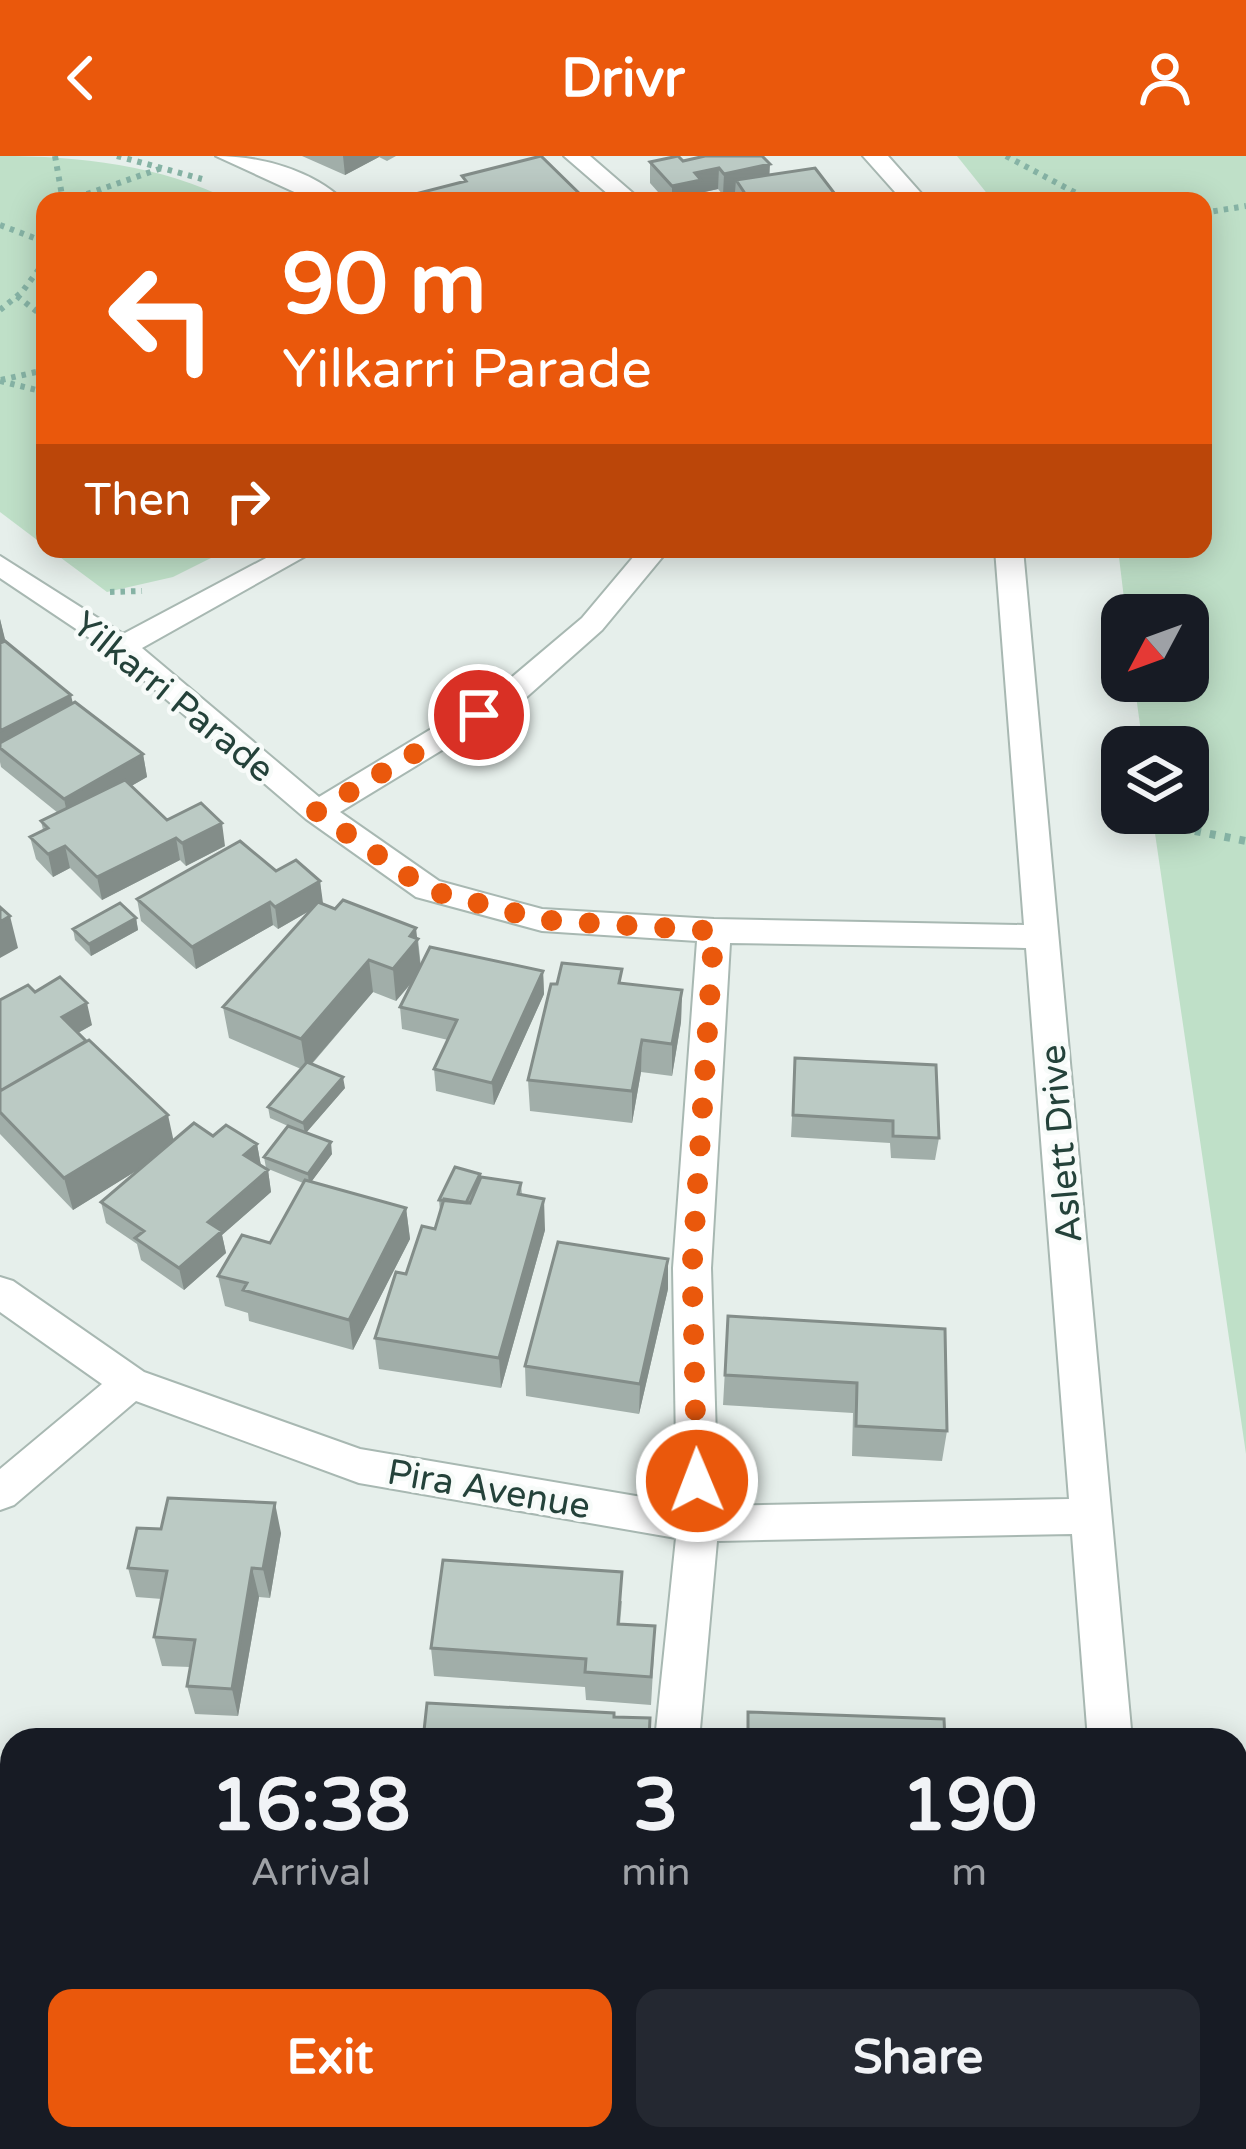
<!DOCTYPE html>
<style>
body{margin:0;font-family:"Varela Round",sans-serif;background:#242831;color:#f1f3f6;height:100vh;display:flex;flex-direction:column;font-size:45px;white-space:nowrap}
*{box-sizing:border-box;margin:0}
p{font-size:39px;color:#9ea1a6}
.icon{flex:none;width:66px;height:66px;fill:none;stroke:currentColor;stroke-width:2;stroke-linecap:round;stroke-linejoin:round}
.map{position:relative;flex:1;overflow:hidden}
.panel{position:absolute;left:0px;top:1572px;width:1248px;height:423px;display:flex;flex-direction:column;background:#171b24;border-radius:36px 36px 0 0;box-shadow:0 6px 30px #0003}
.panel>*{flex:none}
.banner{position:absolute;left:36px;top:36px;width:1176px;height:366px;border-radius:24px;box-shadow:0 6px 30px #0003;background:#ea580c;color:#fff;overflow:hidden}
.needle{width:78px;rotate:229deg}
.buttons{position:absolute;left:1101px;top:438px;display:grid;gap:24px}
.buttons a{display:grid;place-items:center;width:108px;height:108px;border-radius:24px;background:#171b24;box-shadow:0 6px 30px #0003;font-size:60px}
.pin{position:absolute;display:grid;place-items:center;width:102px;height:102px;color:#fff;margin:-51px;border:6px solid #fff;border-radius:50%;box-shadow:0 3px 12px #0007}
.me{position:absolute;width:132px;margin:-66px;rotate:359deg;stroke-linejoin:round;filter:drop-shadow(0 0 9px #0008)}
.turn{display:flex;align-items:center;gap:42px;height:252px;padding:0 48px;font-size:54px}
.turn .icon{width:156px;height:156px;stroke-width:2.5}
.turn b{display:block;font-size:84px;line-height:102px}
.then{display:flex;align-items:center;height:114px;padding:0 48px;background:#0003;gap:24px;font-size:45px}
.eta{display:flex;justify-content:space-evenly;align-items:center;height:204px;text-align:center}
.eta b{font-size:72px;font-weight:800;line-height:84px}
.button{display:flex;gap:24px;margin-top:auto;padding:24px 48px}
.button a{flex:1;height:138px;border-radius:24px;background:#ea580c;color:#fff;font-size:48px;font-weight:800;line-height:138px;text-align:center}
.button a+a{background:#242831;color:#f1f3f6}
header{display:flex;justify-content:space-between;align-items:center;height:156px;padding:0 48px;background:#ea580c;color:#fff;font-size:54px;font-weight:800}
.map>svg:first-child{display:block}
.green{fill:#bfe0c8}
.lines{fill:none;stroke-linecap:round;stroke-linejoin:round}
.minor-casing{stroke:#a8b8b2;stroke-width:4}
.path-far1{stroke:#86b3a5;stroke-width:6;stroke-dasharray:4.5 6;stroke-linecap:butt}
.path{stroke:#86b3a5;stroke-width:8;stroke-dasharray:6 9;stroke-linecap:butt}
.minor{fill:#fff;fill-rule:evenodd}
.wall{fill:#a1aea9}
.shaded-wall{fill:#838d89}
.building{fill:#bbcac4;stroke:#838d89;stroke-width:3}
.route{stroke:#ea580c;stroke-width:21;stroke-dasharray:0 37.8}
.labels{text-anchor:middle;stroke-width:9;stroke-linejoin:round;paint-order:stroke}
.street-label{font-size:36px;fill:#24423a;stroke:#f7fbf9}
</style>
<header><svg class="icon" aria-label="back" viewBox="0 0 24 24"><path d="M15 5l-7 7 7 7"/></svg>Drivr<svg class="icon" aria-label="person" viewBox="0 0 24 24"><circle cx="12" cy="8" r="4"/><path d="M4 21q1-7 8-7t8 7"/></svg></header>
<div class="map">
<svg width="1246" height="1993" viewBox="0 0 1246 1993">
<rect width="100%" height="100%" fill="#e6efeb"/>
<!-- green -->
<path class="green" d="M0 0C79 0 161 9 232 45H45V390L0 356Z
M957 0H1246V1298L1152 657H1188V591H1143L1134 525H1188V459H1126L1118 393H1203V45H993Z
M49 393H229L173 421 107 436Z"/>
<g class="lines">
<defs>
<path id="minor" d="M216 0C260 0 312 14 344 45H314Z
M564 0H590L642 45H616Z
M863 0H888L928 45H903Z
M283 393H318L142 492 319 641 499 532 582 462 640 393H669L602 474 521 546 340 656 439 725 542 753 714 763 1024 769 995 393H1023L1132 1584H1088L1072 1378 717 1385 699 1584H655L676 1382 359 1327 136 1245 14 1349 0 1354V1313L102 1228 0 1156V1121L13 1125 144 1216 360 1293 677 1347 673 1112 697 785 542 775 416 741 306 663 112 497 0 422V400L123 478ZM730 787 1026 792 1069 1343 718 1350 711 1112Z
M225 1983H274L270 1993H221Z
M639 1983H687L688 1993H640Z
M1149 1983H1197L1200 1993H1152Z"/>
</defs>
<!-- minor casing -->
<use href="#minor" class="minor-casing"/>
<!-- path-far1 -->
<path class="path-far1" d="M55 0 63 45
M117 0 202 23
M1006 0 1091 45
M67 45 162 12
M1203 57 1246 50
M0 69 45 86
M17 140 45 162
M0 154 22 136 45 105
M1 224 45 214
M0 225 45 236
M110 436 142 435"/>
<!-- path -->
<path class="path" d="M1195 675 1246 685"/>
<!-- minor -->
<use href="#minor" class="minor"/>
</g>
<!-- wall -->
<path class="wall" d="M302 0H396L387 5 379 1 345 19Z
M701 0H762L769 19 838 45H735V36L723 39 718 33 700 37V42L717 45H666L650 27V6L683 5Z
M0 463 5 485 73 547 143 598 147 621 131 630 167 664 225 690 186 710 180 704 102 744 70 712 53 721 36 703 30 681 43 674 41 665 58 657 1 611 0 606Z
M276 715 320 725 322 748 418 783 421 811 543 815 544 838 494 949 436 935 434 913 448 884 402 873 400 851 415 823 396 845 373 836 312 908 345 932 306 977 332 998 311 1026 406 1052 410 1083 353 1194 249 1165 248 1157 225 1150 218 1120 270 1087 303 1027 266 1012 264 1001 288 970 270 962 268 951 301 913 229 882 223 851 311 754 278 773 273 769 196 813 141 765 137 743Z
M136 762 138 774 91 800 75 784 73 773Z
M622 828 682 834 681 866 672 920 641 916 632 967 530 955 528 924Z
M35 836 92 869 78 877 174 984 213 980 257 988 261 1010 268 1014 271 1036 222 1079 226 1097 184 1134 141 1104 137 1088 106 1067 101 1046 142 1011 73 1054 0 978V844Z
M795 902 939 982 935 1004 891 1002 890 987 791 981Z
M481 1021 521 1027 522 1039 545 1074 501 1232 379 1213 375 1182 406 1118 435 1073 440 1055 439 1044Z
M668 1133 639 1258 526 1240 525 1210Z
M728 1160 947 1275 942 1305 852 1300 853 1257 723 1249Z
M281 1377 270 1442 259 1441 238 1560 195 1558 187 1530 190 1511 162 1510 154 1481 162 1443 136 1441 128 1412Z
M622 1445 620 1468 654 1498 651 1549 586 1544 585 1531 434 1520 431 1492Z"/>
<!-- shaded-wall -->
<path class="shaded-wall" d="M343 0H379V1L345 19Z
M770 8 769 29 736 24 735 36 723 39 724 18Z
M719 12 718 33 700 37V45H672V30L695 17Z
M0 463 7 491 0 494Z
M71 539 76 561 0 592V575Z
M143 598 147 621 69 666 64 643Z
M222 667 225 690 186 710 182 687Z
M176 682 180 704 102 744 97 721Z
M65 690 70 712 53 721 48 698Z
M320 725 323 747 278 773 275 751Z
M270 746 273 769 196 813 192 791Z
M10 760 18 792 0 802V766Z
M136 762 138 774 91 800 89 788Z
M416 772 421 815 396 845 393 813Z
M369 804 373 836 306 914 301 883Z
M543 815 544 838 494 949 492 927Z
M682 834 681 866 672 920V888Z
M87 847 92 869 67 883 62 861Z
M642 884 641 916 632 967V935Z
M343 921 345 932 305 978 303 967Z
M168 959 175 991 73 1054 64 1022Z
M331 986 332 998 309 1029 308 1018Z
M257 988 261 1010 244 999Z
M268 1014 271 1036 222 1079 226 1097 184 1134 179 1112 208 1066Z
M544 1043 545 1074 501 1232 499 1202Z
M406 1052 410 1083 353 1194 349 1164Z
M668 1103V1133L639 1258 640 1228Z
M275 1347 281 1377 270 1442 263 1413Z
M252 1412 259 1441 238 1560 232 1533Z
M46 1983H75L78 1989 74 1993H34Z"/>
<!-- building -->
<path class="building" d="M541 0 587 45H416L411 39 466 25 462 20Z
M678 0 683 5 705 0H762L770 8 724 18 719 12 695 17 701 24 672 30 650 6Z
M815 12 838 42 823 45H750L736 24Z
M712 40 717 45H685Z
M5 485 71 539 0 575V487Z
M75 546 143 598 64 643 0 592V587Z
M125 624 167 664 201 647 222 667 182 687 176 682 97 721 65 690 48 698 30 681 48 672 41 665Z
M240 685 276 715 296 704 320 725 275 751 270 746 192 791 137 743Z
M343 744 416 772 410 780 418 783 393 813 369 804 301 883 223 851 318 746 335 753Z
M120 747 136 762 89 788 73 773Z
M0 751 10 760 0 766Z
M430 791 543 815 492 927 434 913 457 864 400 851Z
M562 807 622 813 619 827 682 834 672 888 642 884 632 935 528 924 551 828H557Z
M60 821 87 847 62 861 86 885 0 935V844L28 829 35 836Z
M89 884 168 959 64 1022 0 956V935Z
M795 902 936 909 939 982 893 980V965L793 959Z
M307 906 343 921 303 967 268 951Z
M194 967 213 980 226 969 257 988 244 999 268 1014 208 1066 222 1075 179 1112 135 1082 144 1075 101 1046Z
M288 970 331 986 308 1018 264 1001Z
M455 1011 480 1018 466 1047 439 1044Z
M481 1021 521 1027 518 1038 544 1043 499 1202 375 1182 396 1116 406 1118 422 1070 435 1073 444 1043 470 1047Z
M305 1024 406 1052 349 1164 243 1134 247 1127 218 1120 242 1079 270 1087Z
M558 1086 668 1103 640 1228 525 1210Z
M728 1160 945 1173 947 1275 856 1270 857 1227 725 1219Z
M168 1342 275 1347 263 1413 252 1412 232 1533 187 1530 195 1484 154 1481 167 1415 128 1412 137 1372 161 1373Z
M443 1404 622 1416 618 1468 655 1470 651 1521 585 1516 586 1503 431 1492Z
M427 1547 614 1557V1561L650 1562 649 1584H423Z
M748 1556 944 1563 945 1584H748Z
M0 1784 12 1801V1983H46L34 1993H0Z
M427 1983H624L623 1993H425Z
M997 1984 1000 1993H956Z"/>
<g class="lines">
<!-- route -->
<path class="route" d="M479 559 316 656 428 734 542 764 714 775 692 1112 697 1325"/>
</g>
<g class="labels">
<!-- street labels -->
<g class="street-label">
<text transform="translate(174 540) rotate(39)" y="13">Yilkarri Parade</text>
<text transform="translate(1060 988) rotate(-95)" y="13">Aslett Drive</text>
<text transform="translate(489 1332) rotate(10)" y="13">Pira Avenue</text>
</g>
</g>
</svg>
<div class="buttons">
<a><svg class="needle" viewBox="-14 -14 28 28"><path d="M0-13l5 13h-10z" fill="#e53935"/><path d="M0 13l5-13h-10z" fill="#9ea1a6"/></svg></a>
<a><svg class="icon" aria-label="layers" viewBox="0 0 24 24"><path d="M12 4l9 5-9 5-9-5zM3 14l9 5 9-5"/></svg></a>
</div>
<div class="pin" style="left:479px;top:559px;background:#d93025"><svg class="icon" aria-label="arrive" viewBox="0 0 24 24"><path d="M6 21V4h12l-3 4 3 4H6"/></svg></div>
<svg class="me" style="left:697px;top:1325px" viewBox="-20 -20 40 40"><circle r="17" fill="#ea580c" stroke="#fff" stroke-width="3"/><path d="M0-11L8 9 0 5-8 9z" fill="#fff"/></svg>
<div class="banner">
<div class="turn"><svg class="icon" aria-label="left" viewBox="0 0 24 24"><path d="M17 20v-9H6M10 6l-5 5 5 5"/></svg><div><b>90 m</b>Yilkarri Parade</div></div>
<div class="then">Then<svg class="icon" aria-label="right" viewBox="0 0 24 24"><path d="M7 20v-9h11M14 6l5 5-5 5"/></svg></div>
</div>
<section class="panel">
<div class="eta">
<div><b>16:38</b><p>Arrival</p></div>
<div><b>3</b><p>min</p></div>
<div><b>190</b><p>m</p></div>
</div>
<div class="button"><a>Exit</a><a>Share</a></div>
</section>
</div>
